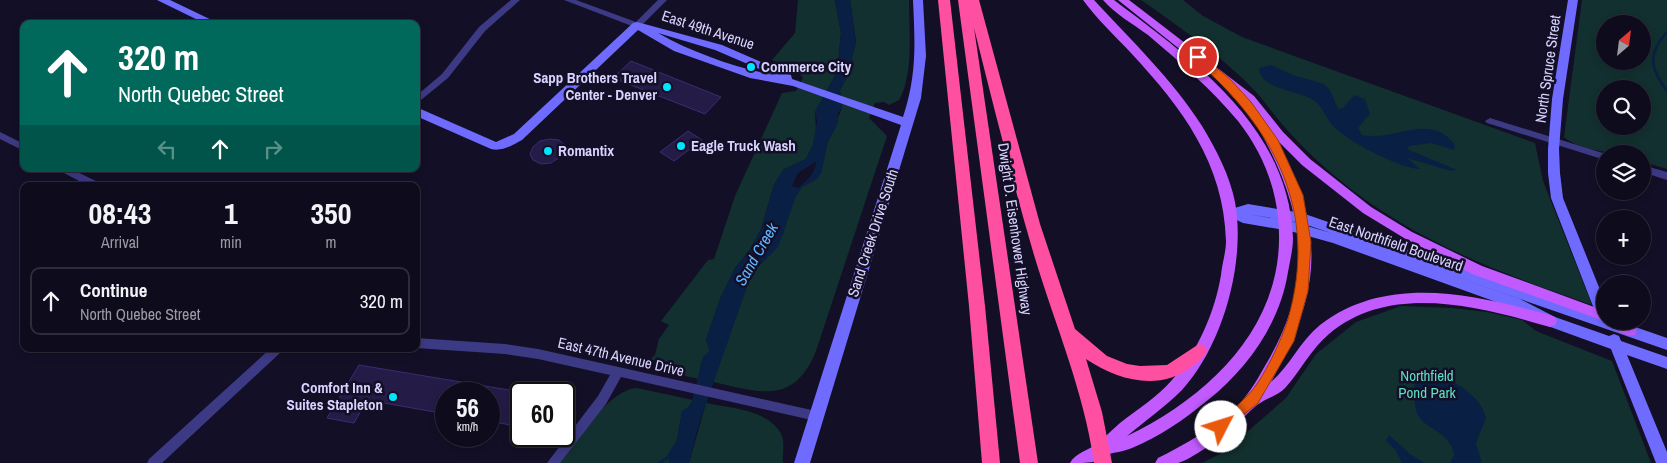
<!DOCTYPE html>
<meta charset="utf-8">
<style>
body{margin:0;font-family:"Archivo Narrow",sans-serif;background:#171425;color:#f1f3f6;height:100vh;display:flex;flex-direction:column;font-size:19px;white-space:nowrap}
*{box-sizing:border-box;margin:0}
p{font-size:16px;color:#9b9ba3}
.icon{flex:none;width:28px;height:28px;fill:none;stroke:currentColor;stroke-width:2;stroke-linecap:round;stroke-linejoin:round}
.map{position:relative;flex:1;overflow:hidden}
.drawer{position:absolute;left:20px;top:182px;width:400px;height:170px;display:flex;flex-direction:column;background:#0e0b1c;border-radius:10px;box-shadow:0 2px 8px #0003,0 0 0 1px #2e2b3b}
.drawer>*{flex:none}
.hud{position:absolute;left:20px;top:20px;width:400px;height:152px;border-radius:10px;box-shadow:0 2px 8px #0003,0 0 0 1px #2e2b3b;background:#00695c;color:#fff;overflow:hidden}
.needle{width:32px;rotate:28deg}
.buttons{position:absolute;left:1596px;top:15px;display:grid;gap:10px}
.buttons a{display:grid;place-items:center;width:55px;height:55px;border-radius:50%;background:#0e0b1c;box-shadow:0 2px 8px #0003,0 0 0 1px #2e2b3b;font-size:25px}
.speed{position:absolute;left:435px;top:382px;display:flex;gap:10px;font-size:25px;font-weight:700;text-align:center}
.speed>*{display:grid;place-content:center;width:65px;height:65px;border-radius:50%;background:#0e0b1c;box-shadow:0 2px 8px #0003,0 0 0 1px #2e2b3b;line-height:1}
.speed small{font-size:12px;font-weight:400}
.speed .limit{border:2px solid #111;border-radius:8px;background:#fff;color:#111}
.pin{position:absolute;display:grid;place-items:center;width:42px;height:42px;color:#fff;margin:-21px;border:2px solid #fff;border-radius:50%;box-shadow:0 1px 5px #0007}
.me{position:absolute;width:55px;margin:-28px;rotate:50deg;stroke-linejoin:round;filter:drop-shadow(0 0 4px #0008)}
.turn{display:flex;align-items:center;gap:18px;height:105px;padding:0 15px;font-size:22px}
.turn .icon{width:65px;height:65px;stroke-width:2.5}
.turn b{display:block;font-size:35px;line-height:42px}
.lanes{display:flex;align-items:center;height:48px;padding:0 15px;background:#0003;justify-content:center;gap:25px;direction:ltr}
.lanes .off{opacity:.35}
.eta{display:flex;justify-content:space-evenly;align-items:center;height:85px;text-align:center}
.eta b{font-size:30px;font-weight:700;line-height:35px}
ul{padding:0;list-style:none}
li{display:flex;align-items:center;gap:15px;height:68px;margin:0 10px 8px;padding:0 5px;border:2px solid #2e2b3b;border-radius:10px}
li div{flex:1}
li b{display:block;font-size:19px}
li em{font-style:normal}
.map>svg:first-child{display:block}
.green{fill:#12302f;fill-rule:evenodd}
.water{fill:#0a1f44;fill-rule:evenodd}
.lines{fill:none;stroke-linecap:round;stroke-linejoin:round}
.stream-far1{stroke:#0a1f44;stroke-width:2.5}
.stream{stroke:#0a1f44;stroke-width:3}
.building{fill:#241b47;stroke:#3b2d73}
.street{fill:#3d3a85;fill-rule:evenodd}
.secondary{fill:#6f6bff;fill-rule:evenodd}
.primary{fill:#c25bff;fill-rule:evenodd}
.highway{fill:#ff4fa3;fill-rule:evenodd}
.route{fill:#ea580c;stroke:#983908}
.poi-dot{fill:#00e5ff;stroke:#130f26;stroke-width:2}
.labels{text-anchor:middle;stroke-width:5;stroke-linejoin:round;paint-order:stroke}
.street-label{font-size:15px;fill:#d9d4ff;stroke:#130f26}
.poi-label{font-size:15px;font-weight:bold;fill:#d9d4ff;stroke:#130f26;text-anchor:start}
.park-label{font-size:15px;fill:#5fe0c0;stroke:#130f26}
.water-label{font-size:16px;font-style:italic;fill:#62b6ff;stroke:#130f26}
</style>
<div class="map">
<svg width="1667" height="463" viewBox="0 0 1667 463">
<rect width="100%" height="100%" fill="#130f26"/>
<!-- green -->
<path class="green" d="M798 0H835L841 33 837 72 815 112 816 130 813 145 806 159 783 170 774 185 761 229 751 248 735 268 720 299 706 340 710 351 701 363 699 379 672 373 674 366 653 360 652 369 639 366V362H647L655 355 659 339 669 325 661 321 708 260 714 259 735 196 782 93 796 91 803 78 799 73 772 60 795 33Z
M850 0H909C909 29 914 75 899 100L889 105 884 102 875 103 869 118 887 136 816 351C794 406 759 392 713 382L747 286 755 270 783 234 790 209 796 196 801 188 821 173 827 144 842 108 840 90 853 66 852 57 856 42Z
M1141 0H1183L1203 16 1242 37 1535 143 1543 181 1592 305C1502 274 1409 239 1336 177 1317 161 1298 143 1282 124 1273 114 1265 102 1256 92 1222 56 1181 28 1141 0Z
M1582 0H1667V169L1643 162 1642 154C1621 154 1581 152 1564 137ZM1605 24H1642V61H1605ZM1605 89H1642V126H1605Z
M1401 306 1452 308 1487 312 1522 320 1536 331 1612 361 1651 463H1202L1224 452 1286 398 1316 354 1356 322Z
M637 388 693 400 687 410 682 412 677 440 669 454V463H560C576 442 609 389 637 388Z
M706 403C729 408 766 409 780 432 786 441 782 453 783 463H689Z"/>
<!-- water -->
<path class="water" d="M835 0H850L856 43 852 57 853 66 840 90 842 108 838 113V123L827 144 821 173 817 179 801 188 796 196 778 247 755 270 747 286 698 427 689 463H669L668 454 677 440 682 411 691 405 703 357 710 351 706 340 720 299 735 268 751 248 761 229 774 185 783 170 806 159 813 145 817 121 815 112 837 72 841 33ZM816 162C815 173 807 181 798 188L792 186 798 173Z
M1271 65 1293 75 1324 84 1330 90 1338 109 1343 108 1354 95 1365 99 1370 114 1358 128 1362 135C1395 142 1430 111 1455 145L1454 150 1431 143 1409 146 1407 149 1457 170 1451 171 1407 158 1420 169C1401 169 1347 141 1334 127 1326 119 1323 106 1313 100 1299 90 1260 90 1259 68Z
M1426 370C1448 378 1480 392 1486 418L1476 443 1482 463H1450L1454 455C1450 429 1422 430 1416 411 1414 401 1415 389 1414 379L1420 371Z
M1389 435 1410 454 1425 463H1402L1395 449 1386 441Z"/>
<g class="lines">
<!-- stream-far1 -->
<path class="stream-far1" d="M1667 32C1647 54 1650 68 1667 91"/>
<!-- stream -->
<path class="stream" d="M660 463 672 454"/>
</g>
<!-- building -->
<path class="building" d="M631 61 721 97 705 114 613 78Z
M688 131 702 140 674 161 660 152Z
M550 139 559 140 565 145 563 155 551 163 541 164 533 160 530 154 533 147 540 141Z
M359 365 521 392V427L489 421V394H446V414L367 400 354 423 327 418Z"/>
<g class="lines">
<!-- street -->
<path class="street" d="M511 0H520L485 31 448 78 416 104V96L442 74 479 27Z
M564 0H576L636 22 658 0H667L640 27 637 28Z
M1490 118 1606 154 1605 160 1487 123 1485 121Z
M0 132 24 144V151L0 139Z
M1642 165 1667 172V180L1642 172Z
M58 169H71L100 183 102 186H89L60 171Z
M416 338 505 344 538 349 816 411 820 412 822 416 820 420 816 421 621 377 606 404 560 463H547L598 396 610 375 538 359 505 354 416 348Z
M270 349H283L281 352 162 463H147L149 459Z"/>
<!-- secondary -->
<path class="secondary" d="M157 0H170L220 24H206Z
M913 0H923L926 56 921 98 810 463H794L901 125 793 86 750 78 674 51 638 30 522 140C513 145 502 152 491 149L416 116V107L496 142 514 134 633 23 637 22 722 45 791 75 792 79 903 117C917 75 915 44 913 0ZM658 33 715 50 773 75C734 67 693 53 658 33Z
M1568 0H1578L1563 99 1559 149 1560 173 1563 198 1605 302V321H1618L1667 338V350L1419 264 1520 299 1555 317 1609 336 1614 334 1619 336 1621 341 1667 357V369L1627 355 1667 452V463H1656L1611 349 1545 325 1510 307 1333 243 1290 231 1243 223 1228 216 1226 213 1228 210 1248 204 1302 213 1596 314 1551 198 1548 173V149L1552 99ZM1247 214 1301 223 1331 233 1290 221Z"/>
<!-- primary -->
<path class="primary" d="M1083 0H1094C1131 40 1172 79 1202 126 1216 149 1230 176 1235 202 1246 262 1223 345 1182 390 1165 407 1145 421 1127 436 1213 395 1289 320 1278 218 1275 183 1260 149 1238 121 1211 89 1180 62 1148 35 1133 24 1115 14 1103 0H1114C1195 61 1289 128 1293 238 1293 249 1290 261 1288 272 1280 323 1248 368 1208 400 1185 419 1159 437 1132 448 1123 452 1114 452 1106 455 1101 457 1098 460 1093 462 1087 463 1077 463 1070 463 1075 453 1089 450 1097 444 1105 437 1112 430 1120 423 1138 409 1157 397 1172 380 1198 352 1215 311 1221 275 1222 264 1226 252 1226 241 1224 163 1182 108 1131 53 1115 36 1097 19 1083 0Z
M1118 0H1129L1254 96 1283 132 1310 159 1371 207 1412 232 1482 266 1605 311V321C1616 321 1631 319 1637 331L1635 335C1626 338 1612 329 1607 322L1472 274 1404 238 1363 213 1302 165 1276 139C1327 230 1321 294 1271 382 1290 366 1300 341 1320 325 1388 273 1475 295 1550 315L1555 317 1557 321 1555 325 1550 327C1480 307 1391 282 1329 334 1311 349 1301 370 1286 387 1278 396 1266 398 1257 405 1248 412 1241 421 1232 428 1221 438 1192 459 1178 463 1172 463 1162 463 1155 463L1158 458C1186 444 1214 428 1237 406 1251 392 1259 376 1269 359 1316 276 1303 209 1259 129L1265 125 1246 102Z"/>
<!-- highway -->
<path class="highway" d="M938 0H950L985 306 1000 463H982L969 306Z
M958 0H979L1040 224 1075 329 1107 356 1127 364 1140 366 1167 365 1199 344 1205 346 1207 351C1204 358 1197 363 1191 367 1159 392 1117 380 1086 359L1102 412 1112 463H1094C1084 391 1055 325 1034 255 1012 180 993 104 974 28L1038 463H1020Z"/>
</g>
<!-- route -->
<path class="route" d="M1198 53 1229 78 1251 102 1278 140 1303 195 1311 242 1308 291 1294 341 1258 403 1221 433 1217 431 1215 427 1217 423C1227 414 1239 405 1248 395 1263 380 1282 339 1288 319 1319 212 1275 128 1194 59V54Z"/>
<!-- markers -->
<g class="poi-dot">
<circle cx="751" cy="67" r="5"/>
<circle cx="667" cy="87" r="5"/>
<circle cx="681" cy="146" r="5"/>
<circle cx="548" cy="151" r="5"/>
<circle cx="393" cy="397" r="5"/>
</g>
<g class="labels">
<!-- street labels -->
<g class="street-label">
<text transform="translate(708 30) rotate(18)" y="5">East 49th Avenue</text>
<text transform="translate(1548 69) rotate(-82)" y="5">North Spruce Street</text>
<text transform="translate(1015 229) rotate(82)" y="5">Dwight D. Eisenhower Highway</text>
<text transform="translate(873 233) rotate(-72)" y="5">Sand Creek Drive South</text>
<text transform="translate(1396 244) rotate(19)" y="5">East Northfield Boulevard</text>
<text transform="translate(621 357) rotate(13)" y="5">East 47th Avenue Drive</text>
</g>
<!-- poi labels -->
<g class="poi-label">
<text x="761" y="72">Commerce City</text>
<text x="657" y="83" text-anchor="end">Sapp Brothers Travel<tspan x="657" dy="17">Center - Denver</tspan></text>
<text x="691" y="151">Eagle Truck Wash</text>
<text x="558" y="156">Romantix</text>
<text x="383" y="393" text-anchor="end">Comfort Inn &amp;<tspan x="383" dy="17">Suites Stapleton</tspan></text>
</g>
<!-- park labels -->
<g class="park-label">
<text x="1427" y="381">Northfield<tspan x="1427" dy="17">Pond Park</tspan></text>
</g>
<!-- water labels -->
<g class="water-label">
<text transform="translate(756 254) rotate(-60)" y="6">Sand Creek</text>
</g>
</g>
</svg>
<div class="buttons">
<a><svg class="needle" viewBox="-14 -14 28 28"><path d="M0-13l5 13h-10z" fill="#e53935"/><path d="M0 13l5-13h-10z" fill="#9b9ba3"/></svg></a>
<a><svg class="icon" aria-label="search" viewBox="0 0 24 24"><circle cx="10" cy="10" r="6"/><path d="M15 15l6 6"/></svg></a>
<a><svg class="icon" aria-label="layers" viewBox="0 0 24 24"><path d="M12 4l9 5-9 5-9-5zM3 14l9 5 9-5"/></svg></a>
<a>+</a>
<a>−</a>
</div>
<div class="speed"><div>56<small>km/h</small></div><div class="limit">60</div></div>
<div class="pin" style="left:1198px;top:57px;background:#d93025"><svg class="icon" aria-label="arrive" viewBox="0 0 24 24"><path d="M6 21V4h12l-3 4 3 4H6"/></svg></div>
<svg class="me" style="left:1221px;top:427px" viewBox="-20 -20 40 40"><circle r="19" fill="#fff"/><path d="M0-13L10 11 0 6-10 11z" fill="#ea580c"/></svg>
<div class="hud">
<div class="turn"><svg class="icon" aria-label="ahead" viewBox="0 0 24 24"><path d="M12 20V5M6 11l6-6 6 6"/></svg><div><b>320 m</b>North Quebec Street</div></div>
<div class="lanes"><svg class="icon off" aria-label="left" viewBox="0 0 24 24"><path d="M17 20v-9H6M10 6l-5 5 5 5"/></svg><svg class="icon" aria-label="ahead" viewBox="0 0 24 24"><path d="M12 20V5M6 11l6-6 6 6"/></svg><svg class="icon off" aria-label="right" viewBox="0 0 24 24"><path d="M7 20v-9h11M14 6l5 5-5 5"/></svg></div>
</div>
<section class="drawer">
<div class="eta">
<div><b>08:43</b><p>Arrival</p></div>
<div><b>1</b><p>min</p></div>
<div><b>350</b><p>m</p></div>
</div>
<ul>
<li><svg class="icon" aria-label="ahead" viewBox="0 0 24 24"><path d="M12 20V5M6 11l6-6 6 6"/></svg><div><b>Continue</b><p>North Quebec Street</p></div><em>320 m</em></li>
</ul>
</section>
</div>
